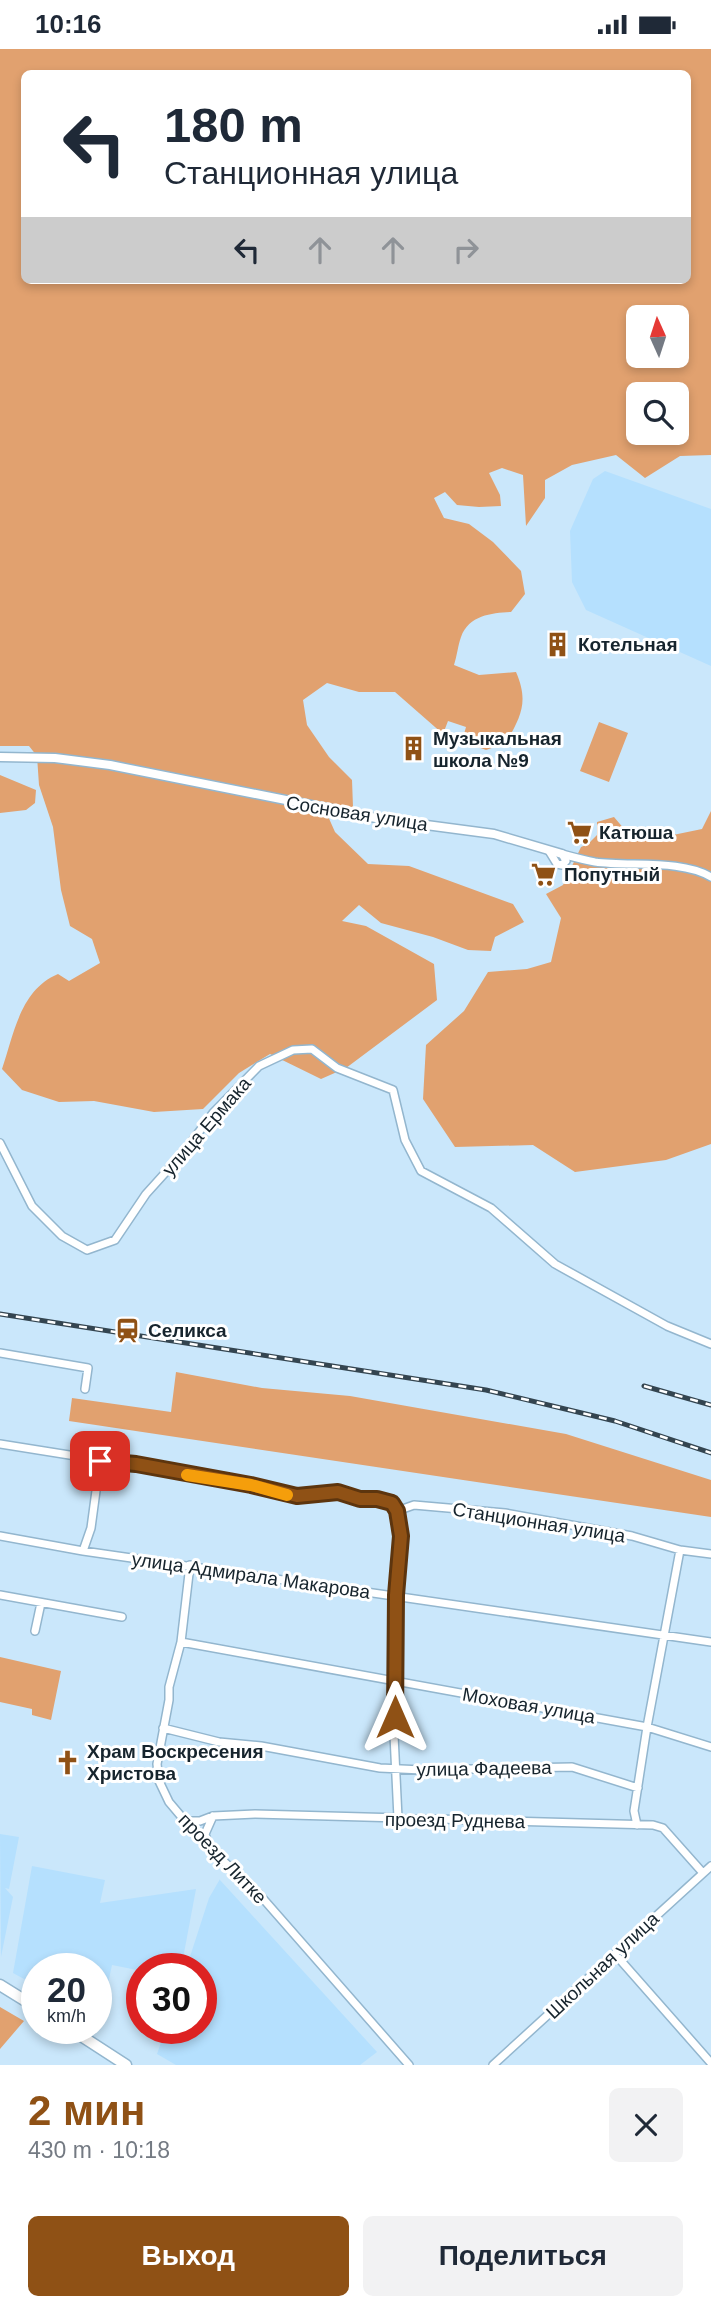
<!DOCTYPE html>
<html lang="ru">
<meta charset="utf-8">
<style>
body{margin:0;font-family:Helvetica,sans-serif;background:#f2f2f3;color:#1f2937;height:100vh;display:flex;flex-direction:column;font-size:26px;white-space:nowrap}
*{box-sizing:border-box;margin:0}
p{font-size:23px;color:#747a83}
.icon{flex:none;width:38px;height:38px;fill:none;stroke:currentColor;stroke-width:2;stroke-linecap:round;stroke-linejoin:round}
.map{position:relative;height:2016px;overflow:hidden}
.panel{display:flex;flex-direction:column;background:#fff;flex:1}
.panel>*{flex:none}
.guide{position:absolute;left:21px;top:21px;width:670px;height:214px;border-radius:10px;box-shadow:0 4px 10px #0003;background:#fff;color:#1f2937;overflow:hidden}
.needle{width:46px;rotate:357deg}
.tools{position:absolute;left:626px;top:256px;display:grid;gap:14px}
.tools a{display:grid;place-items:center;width:63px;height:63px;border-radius:10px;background:#fff;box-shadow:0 4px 10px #0003;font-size:35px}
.speed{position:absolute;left:21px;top:1904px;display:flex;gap:14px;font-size:35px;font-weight:700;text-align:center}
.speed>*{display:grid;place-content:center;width:91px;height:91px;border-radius:50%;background:#fff;box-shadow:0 4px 10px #0003;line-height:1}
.speed small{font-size:18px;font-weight:400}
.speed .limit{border:10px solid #d22;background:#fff;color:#111}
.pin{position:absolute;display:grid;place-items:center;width:60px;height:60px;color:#fff;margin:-30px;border-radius:14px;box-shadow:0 4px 10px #0006}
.me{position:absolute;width:77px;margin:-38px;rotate:0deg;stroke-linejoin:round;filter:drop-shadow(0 0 5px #0008)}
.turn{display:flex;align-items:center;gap:24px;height:147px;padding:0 28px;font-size:32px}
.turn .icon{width:91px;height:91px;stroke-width:2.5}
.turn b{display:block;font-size:49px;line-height:60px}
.lanes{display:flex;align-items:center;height:66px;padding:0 28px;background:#0003;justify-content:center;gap:35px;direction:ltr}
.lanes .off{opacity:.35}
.round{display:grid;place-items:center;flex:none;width:74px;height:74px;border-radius:10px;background:#f2f2f3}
.headline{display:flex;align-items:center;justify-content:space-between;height:119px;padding:0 28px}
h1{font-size:42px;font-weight:700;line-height:52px;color:#8f5115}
.action{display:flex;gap:14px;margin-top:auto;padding:14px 28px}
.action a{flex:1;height:80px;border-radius:10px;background:#8f5115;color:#fff;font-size:28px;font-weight:700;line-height:80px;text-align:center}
.action a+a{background:#f2f2f3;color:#1f2937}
.status{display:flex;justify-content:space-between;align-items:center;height:49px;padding:0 35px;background:#fff;direction:ltr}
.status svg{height:19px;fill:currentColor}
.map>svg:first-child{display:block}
.built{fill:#b5e0fe}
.green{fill:#e1a16f;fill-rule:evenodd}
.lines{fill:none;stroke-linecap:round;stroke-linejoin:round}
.minor-casing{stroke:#93b6ce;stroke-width:10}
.tertiary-casing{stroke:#93b6ce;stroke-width:11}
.secondary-casing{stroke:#93b6ce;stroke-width:13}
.minor{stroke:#fff;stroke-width:7}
.tertiary{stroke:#fff;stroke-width:8}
.secondary{stroke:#fff;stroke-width:10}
.rail-casing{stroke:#344550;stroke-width:5}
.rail{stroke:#fff;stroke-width:2.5;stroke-dasharray:8;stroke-linecap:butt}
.route-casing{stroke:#5d350e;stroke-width:18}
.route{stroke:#8f5115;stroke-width:12}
.slow{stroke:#f59e0b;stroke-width:12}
.labels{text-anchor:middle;stroke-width:6;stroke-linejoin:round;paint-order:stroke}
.poi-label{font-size:19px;font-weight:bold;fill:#16242d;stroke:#fff;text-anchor:start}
.street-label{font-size:19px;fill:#16242d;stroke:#fff}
</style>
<div class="status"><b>10:16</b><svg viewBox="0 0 49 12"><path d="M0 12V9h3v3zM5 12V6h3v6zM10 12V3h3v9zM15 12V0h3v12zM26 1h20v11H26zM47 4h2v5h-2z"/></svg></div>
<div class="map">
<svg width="711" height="2016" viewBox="0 0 711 2016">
<rect width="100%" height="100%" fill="#cae7fb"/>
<!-- built -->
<path class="built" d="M605 422 711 460V617L586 561 572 533 570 482 593 430Z
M0 1785 19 1788 9 1840 5 1839 13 1848 1 1908Z
M32 1817 105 1831 100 1854 196 1840 181 1920H142V1922L112 1916 106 1944 96 1942V1920H37V1937L13 1924Z
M220 1830V1831L377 2003 360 2016H176L157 2005 166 1979H201V1920H186L209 1849Z"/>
<!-- green -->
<path class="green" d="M0 0H711V406L680 407 645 429 616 406 572 416 545 431V449L526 477 523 426 502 419 489 424 500 446 501 457 479 458 457 456 445 443 434 449 444 469 469 475 493 493 521 522 525 545 511 563C492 564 469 566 461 588 458 596 457 607 454 616L479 626 516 623C529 653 521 667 506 694L486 701 462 692 466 678 448 672 443 685 395 643H359L327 634 303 651 307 676 329 708 352 731 353 758 327 765 335 783 368 815 409 817 513 855 524 873 495 888 491 902 468 901 433 888 381 874 359 856 342 872 366 877 434 915 437 951 346 1019 321 1030 270 1005 239 1024 203 1060 154 1063 94 1052 59 1053 22 1041 2 1020C14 985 20 941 58 925L69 932 100 914 92 890 70 877 61 841 53 778 39 736 37 707 29 697H0ZM24 24H688V231H24ZM639 268H677V306H639ZM639 345H677V383H639Z
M599 673 628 684 609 733 580 722Z
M0 726 36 741 35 754 26 761 0 764Z
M711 762V1095L666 1111 575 1123 533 1096 455 1098 423 1050 426 996 464 962 488 923 527 920 551 913 561 869 546 845 563 836 581 798 588 795 597 786V773L614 768 631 788 673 786 702 780Z
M176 1323 262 1339 350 1347 566 1385 711 1431V1468L69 1372 72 1349 171 1363Z
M0 1608 61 1622 51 1671 32 1666V1660L0 1653Z
M0 1958 24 1972 0 2000Z"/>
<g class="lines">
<defs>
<path id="minor" d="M549 802 557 815 562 816 566 812 562 805C573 808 584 811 595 813 630 818 681 810 711 828
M0 1094 32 1157 62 1187 87 1201 115 1191 146 1145 184 1103 213 1064 259 1017 293 1001 312 1000 337 1019 393 1041 405 1091 421 1122 491 1159 555 1215 667 1277 711 1295
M0 1304 88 1319 85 1340
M0 1395 251 1435 297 1447 338 1443 360 1449 377 1450 392 1454 397 1462 414 1456 505 1464 632 1487 680 1501 711 1505
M397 1462 401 1487 395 1546 394 1686 398 1769
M0 1487 83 1502 711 1593
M83 1502 91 1479 100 1412
M190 1516 181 1593 169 1638V1651L157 1715 159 1732 169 1753 202 1792 259 1845 409 2016
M0 1546 122 1568
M35 1582 41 1554
M181 1593 647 1678 711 1698
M163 1679 219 1693 261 1697 380 1719 422 1721 572 1718 638 1739
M187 1772H200L213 1767 255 1765 653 1776 663 1779 703 1824
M637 1776 634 1762 647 1678 680 1501
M209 1797 205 1785 213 1767
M615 1905 711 2014
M493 2016 711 1817"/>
<path id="tertiary" d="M0 708 55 709 110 716 381 770 494 785 562 805"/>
<path id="secondary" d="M0 1936 37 1959
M69 1979 126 2016"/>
</defs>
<!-- minor casing -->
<use href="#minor" class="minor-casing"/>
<!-- tertiary casing -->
<use href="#tertiary" class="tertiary-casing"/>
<!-- secondary casing -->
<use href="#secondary" class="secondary-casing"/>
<!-- minor -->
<use href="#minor" class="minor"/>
<!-- tertiary -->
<use href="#tertiary" class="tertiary"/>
<!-- secondary -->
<use href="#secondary" class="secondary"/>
<defs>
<path id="rail" d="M0 1265 486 1341 615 1372 711 1404
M644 1337 711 1356"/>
</defs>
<!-- rail casing -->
<use href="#rail" class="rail-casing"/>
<!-- rail -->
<use href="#rail" class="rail"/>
</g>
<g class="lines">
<defs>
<path id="route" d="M100 1412 136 1415 251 1436 297 1447 338 1443 360 1450H377L392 1454 397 1462 401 1487 396 1546 395 1668"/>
</defs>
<!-- route casing -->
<use href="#route" class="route-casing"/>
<!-- route -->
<use href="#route" class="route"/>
<!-- slow -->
<path class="slow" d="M187 1426 251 1436 287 1446"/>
</g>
<!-- icons -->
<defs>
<symbol id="building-bare" viewBox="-9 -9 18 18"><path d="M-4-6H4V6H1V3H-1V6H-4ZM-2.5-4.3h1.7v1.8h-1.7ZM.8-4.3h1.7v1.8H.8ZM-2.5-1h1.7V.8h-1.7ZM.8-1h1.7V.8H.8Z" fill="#8f5115" stroke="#fff" stroke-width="2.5" paint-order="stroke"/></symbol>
<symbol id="supermarket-bare" viewBox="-9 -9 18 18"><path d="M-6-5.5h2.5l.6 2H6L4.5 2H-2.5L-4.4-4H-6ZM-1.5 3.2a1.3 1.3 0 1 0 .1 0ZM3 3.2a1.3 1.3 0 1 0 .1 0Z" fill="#8f5115" stroke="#fff" stroke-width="2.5" paint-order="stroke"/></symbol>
<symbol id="station-bare" viewBox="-9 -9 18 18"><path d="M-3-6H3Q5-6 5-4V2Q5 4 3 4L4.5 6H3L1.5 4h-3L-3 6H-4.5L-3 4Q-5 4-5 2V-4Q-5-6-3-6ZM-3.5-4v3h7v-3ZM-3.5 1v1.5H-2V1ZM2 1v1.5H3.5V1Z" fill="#8f5115" stroke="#fff" stroke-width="2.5" paint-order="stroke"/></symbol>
<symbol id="church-bare" viewBox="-9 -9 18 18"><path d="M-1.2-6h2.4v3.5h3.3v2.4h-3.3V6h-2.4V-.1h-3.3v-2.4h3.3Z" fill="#8f5115" stroke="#fff" stroke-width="2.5" paint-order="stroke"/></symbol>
</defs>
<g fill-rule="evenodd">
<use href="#building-bare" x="540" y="578" width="35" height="35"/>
<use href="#building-bare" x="396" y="682" width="35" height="35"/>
<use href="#supermarket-bare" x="562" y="766" width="35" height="35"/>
<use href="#supermarket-bare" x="526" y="808" width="35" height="35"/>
<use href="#station-bare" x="110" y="1264" width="35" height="35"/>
<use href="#church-bare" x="50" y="1696" width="35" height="35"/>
</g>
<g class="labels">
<!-- poi labels -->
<g class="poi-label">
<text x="578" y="602">Котельная</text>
<text x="433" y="696">Музыкальная<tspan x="433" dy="22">школа №9</tspan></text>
<text x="599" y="790">Катюша</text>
<text x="564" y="832">Попутный</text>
<text x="148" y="1288">Селикса</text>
<text x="87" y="1709">Храм Воскресения<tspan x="87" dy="22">Христова</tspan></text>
</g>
<!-- street labels -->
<g class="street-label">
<text transform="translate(357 764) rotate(9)" y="7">Сосновая улица</text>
<text transform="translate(206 1077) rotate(-49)" y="7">улица Ермака</text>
<text transform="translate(539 1473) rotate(9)" y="7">Станционная улица</text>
<text transform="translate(251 1526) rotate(8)" y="7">улица Адмирала Макарова</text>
<text transform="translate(529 1656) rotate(10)" y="7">Моховая улица</text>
<text transform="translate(484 1719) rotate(-1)" y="7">улица Фадеева</text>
<text transform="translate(455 1771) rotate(1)" y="7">проезд Руднева</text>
<text transform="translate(223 1809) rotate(46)" y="7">проезд Литке</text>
<text transform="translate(602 1916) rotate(-43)" y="7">Школьная улица</text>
</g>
</g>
</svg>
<div class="tools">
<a><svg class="needle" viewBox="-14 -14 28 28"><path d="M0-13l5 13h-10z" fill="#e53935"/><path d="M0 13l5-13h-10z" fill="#747a83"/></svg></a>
<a><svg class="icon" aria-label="search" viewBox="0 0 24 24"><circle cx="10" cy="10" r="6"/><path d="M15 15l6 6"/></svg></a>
</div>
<div class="speed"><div>20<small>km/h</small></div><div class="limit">30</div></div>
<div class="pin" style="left:100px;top:1412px;background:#d93025"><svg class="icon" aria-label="arrive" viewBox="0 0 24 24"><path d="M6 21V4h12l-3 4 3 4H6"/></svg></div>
<svg class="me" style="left:395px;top:1668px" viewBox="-20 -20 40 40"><path d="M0-17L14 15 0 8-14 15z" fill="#8f5115" stroke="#fff" stroke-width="4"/></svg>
<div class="guide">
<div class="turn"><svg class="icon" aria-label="left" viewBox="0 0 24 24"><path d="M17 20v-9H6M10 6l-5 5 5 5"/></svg><div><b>180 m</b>Станционная улица</div></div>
<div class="lanes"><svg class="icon" aria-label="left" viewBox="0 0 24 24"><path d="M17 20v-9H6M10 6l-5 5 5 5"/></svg><svg class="icon off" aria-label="ahead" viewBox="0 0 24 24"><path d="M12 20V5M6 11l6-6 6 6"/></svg><svg class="icon off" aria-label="ahead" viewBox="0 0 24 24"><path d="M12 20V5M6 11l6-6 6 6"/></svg><svg class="icon off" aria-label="right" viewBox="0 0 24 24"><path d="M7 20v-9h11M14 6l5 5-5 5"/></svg></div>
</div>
</div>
<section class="panel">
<div class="headline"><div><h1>2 мин</h1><p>430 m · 10:18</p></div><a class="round"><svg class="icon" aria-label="close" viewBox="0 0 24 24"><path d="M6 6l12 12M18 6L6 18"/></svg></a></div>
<div class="action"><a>Выход</a><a>Поделиться</a></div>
</section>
